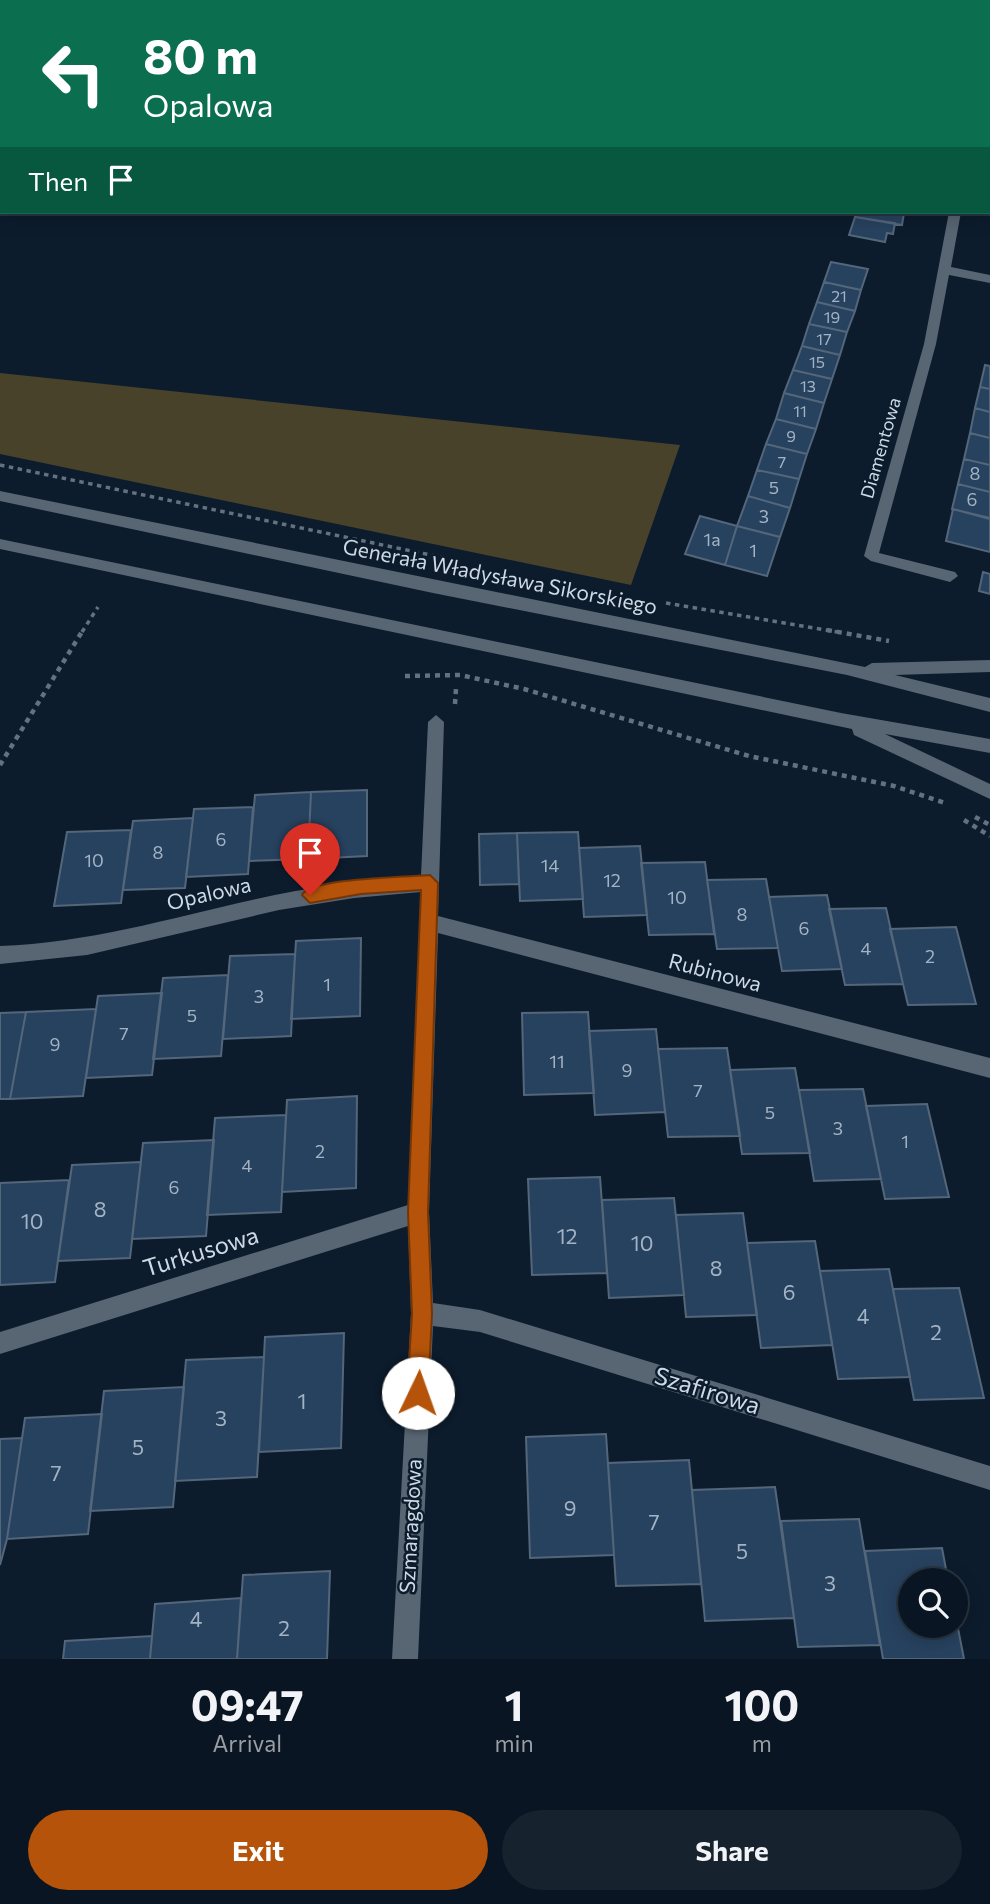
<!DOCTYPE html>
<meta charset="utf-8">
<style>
body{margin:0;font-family:Commissioner,sans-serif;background:#17222f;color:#f1f3f6;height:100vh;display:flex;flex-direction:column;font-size:26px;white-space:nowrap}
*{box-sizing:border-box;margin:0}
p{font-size:23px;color:#999fa5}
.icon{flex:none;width:38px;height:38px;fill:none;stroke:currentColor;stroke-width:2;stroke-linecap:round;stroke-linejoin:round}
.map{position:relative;height:1659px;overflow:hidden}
.drawer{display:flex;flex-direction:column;background:#091522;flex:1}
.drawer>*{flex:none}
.banner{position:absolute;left:0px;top:0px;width:990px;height:214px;box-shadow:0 4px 18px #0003,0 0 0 2px #293440;background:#0b6e4f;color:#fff;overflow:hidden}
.fabs{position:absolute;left:898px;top:1568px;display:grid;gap:14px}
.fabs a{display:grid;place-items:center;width:70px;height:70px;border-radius:50%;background:#091522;box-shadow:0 4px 18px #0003,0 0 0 2px #293440;font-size:35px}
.pin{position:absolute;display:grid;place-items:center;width:60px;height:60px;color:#fff;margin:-72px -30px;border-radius:50% 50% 50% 0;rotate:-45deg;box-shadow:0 0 7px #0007}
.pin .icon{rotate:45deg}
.me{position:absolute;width:77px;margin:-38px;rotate:3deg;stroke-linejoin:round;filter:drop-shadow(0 0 5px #0008)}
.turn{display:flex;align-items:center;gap:24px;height:147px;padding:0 28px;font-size:32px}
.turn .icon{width:91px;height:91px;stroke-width:2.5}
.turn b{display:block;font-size:49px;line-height:60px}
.then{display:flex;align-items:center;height:66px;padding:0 28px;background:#0003;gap:14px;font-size:26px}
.eta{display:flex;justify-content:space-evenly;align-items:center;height:119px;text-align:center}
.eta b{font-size:42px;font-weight:700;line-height:49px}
.cta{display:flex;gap:14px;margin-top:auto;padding:14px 28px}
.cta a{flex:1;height:80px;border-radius:42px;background:#b45309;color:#fff;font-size:28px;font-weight:700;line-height:80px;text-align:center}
.cta a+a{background:#17222f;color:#f1f3f6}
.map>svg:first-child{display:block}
.green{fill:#48422b}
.building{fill:#27425f;stroke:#54667a;stroke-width:2}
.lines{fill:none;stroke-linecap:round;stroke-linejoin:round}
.path-far1{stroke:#637180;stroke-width:3.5;stroke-dasharray:4.5 4.5;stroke-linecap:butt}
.path{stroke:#637180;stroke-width:4.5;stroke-dasharray:5 5;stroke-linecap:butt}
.minor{fill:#586572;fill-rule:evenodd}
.route{fill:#b45309;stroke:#753606;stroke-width:2}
.labels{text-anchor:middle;stroke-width:5;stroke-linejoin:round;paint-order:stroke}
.far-number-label{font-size:16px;fill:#a4b3c4}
.far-street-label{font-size:18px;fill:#ced9e5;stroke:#0c1c2d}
.number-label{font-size:18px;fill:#a4b3c4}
.street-label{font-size:21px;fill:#ced9e5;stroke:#0c1c2d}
.near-number-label{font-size:21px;fill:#a4b3c4}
.near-street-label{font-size:24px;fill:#ced9e5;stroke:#0c1c2d}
</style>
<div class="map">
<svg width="990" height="1659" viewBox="0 0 990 1659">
<rect width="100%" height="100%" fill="#0c1c2d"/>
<!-- green -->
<path class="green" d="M155 0H810L150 2Z
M0 373 680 445 631 585 0 454Z"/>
<!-- building -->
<path class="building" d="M856 212H898L904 213 902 225 855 217Z
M855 217 895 223 893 234 887 233 885 242 849 235Z
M831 262 868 269 861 290 824 282Z
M824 282 861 290 855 311 817 302Z
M817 302 855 311 847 332 809 324Z
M809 324 847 332 840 355 802 346Z
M802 346 840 355 832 379 793 370Z
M985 365 990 366V389L980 387Z
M793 370 832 379 824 403 784 393Z
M980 387 990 389V412L975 408Z
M784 393 824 403 816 429 776 419Z
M975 408 990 412V438L970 433Z
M776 419 816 429 807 454 766 444Z
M970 433 990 438V465L964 459Z
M766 444 807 454 799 479 757 470Z
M964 459 990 465V492L958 484Z
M757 470 799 479 790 508 748 496Z
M958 484 990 492V518L952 509Z
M748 496 790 508 780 537 737 526Z
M953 509 990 519V552L946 541Z
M700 516 737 526 725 565 685 554Z
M737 526 780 537 767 576 725 565Z
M983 572 990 574V594L979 591Z
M367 790V856L308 859 311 792Z
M311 792 308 859 249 861 255 795Z
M253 807 248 874 186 877 194 809Z
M193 818 185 888 123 890 133 821Z
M131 830 121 903 54 906 67 832Z
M578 832 583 899 520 901 517 833Z
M517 833 519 884 480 885 479 834Z
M640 846 647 915 584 917 579 848Z
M705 862 714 934 649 935 641 863Z
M766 879 778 948 717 949 707 880Z
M827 895 842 969 782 971 769 897Z
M886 908 903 984 845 985 829 909Z
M956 927 976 1004 908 1005 890 929Z
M361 938 360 1016 291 1019 296 941Z
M295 954 291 1036 223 1039 230 956Z
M228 975 221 1056 153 1059 163 978Z
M162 993 152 1075 86 1078 98 996Z
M96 1009 83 1096 10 1099 26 1012Z
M26 1012 10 1099H0V1013Z
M588 1012 594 1093 524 1095 522 1013Z
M656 1029 665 1112 595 1115 589 1031Z
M727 1048 740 1136 668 1137 658 1049Z
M795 1068 810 1153 742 1154 730 1070Z
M863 1089 881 1179 814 1181 799 1090Z
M357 1096 356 1188 282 1192 287 1100Z
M927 1104 949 1197 885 1199 866 1106Z
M286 1115 281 1212 207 1215 215 1118Z
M214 1140 206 1236 132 1239 143 1143Z
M141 1162 130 1258 58 1261 72 1165Z
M600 1177 607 1273 532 1275 528 1179Z
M69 1180 55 1282 0 1285V1183Z
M674 1198 684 1295 609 1298 602 1200Z
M743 1213 757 1315 686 1317 676 1215Z
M815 1241 832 1345 761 1348 747 1243Z
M889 1269 910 1377 838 1379 820 1271Z
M959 1288 984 1398 914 1400 893 1289Z
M344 1333 341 1448 259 1452 265 1337Z
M264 1357 257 1477 175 1481 186 1360Z
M184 1387 173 1507 90 1511 104 1391Z
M102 1414 88 1534 7 1539 25 1418Z
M606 1434 614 1555 530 1558 526 1437Z
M22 1438 7 1539 0 1565V1439Z
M689 1460 701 1584 616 1586 608 1463Z
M775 1487 794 1618 705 1621 692 1490Z
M859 1519 880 1645 798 1647 781 1521Z
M942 1548 948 1580H910V1626H956V1618L964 1659H883L865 1551Z
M330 1571 327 1659H237L243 1575Z
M241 1598 237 1659H150L155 1604Z
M152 1636 150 1659H63L65 1641Z"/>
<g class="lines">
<!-- path-far1 -->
<path class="path-far1" d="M0 465 445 558
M666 603 837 632
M82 632 98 607"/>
<!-- path -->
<path class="path" d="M827 630 889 641
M405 676 460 675 524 689 749 756 894 786 945 803
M455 704 456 688
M0 765 83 630
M975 817 990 825
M964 820 990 836"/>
<!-- minor -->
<path class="minor" d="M138 0H148L136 2Z
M940 0H950V2H940Z
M0 101H2L0 108Z
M949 212H961L951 267 990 275V283L949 275 936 344 879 553 955 572 958 576 950 582 871 561 864 556 924 344Z
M0 491 865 667 872 663 990 660V672L895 675 990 698V712L847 675 433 593 0 501Z
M0 539 841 713 990 739V753L885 734 990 784V799L854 735 852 729 0 549Z
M436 715 444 722 438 916 990 1058V1078L438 933 429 1212 433 1303 480 1310 990 1466V1490L480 1332 433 1326 418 1659H392L411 1313 408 1226 0 1354V1332L408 1205 421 892 354 898 279 910 87 955 0 964V946C86 943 168 919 252 900 308 887 364 880 421 876L428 722Z"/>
</g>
<!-- route -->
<path class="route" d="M430 875 438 883 428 1212 432 1314 428 1393 425 1401 418 1404 410 1401 407 1393 412 1314 408 1212 421 890 361 894 310 903 302 895C309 878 408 877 430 875Z"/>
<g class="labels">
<!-- far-number labels -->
<g class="far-number-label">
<text x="839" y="302">21</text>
<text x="832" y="323">19</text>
<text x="824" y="345">17</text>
<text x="817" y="368">15</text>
<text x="808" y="392">13</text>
<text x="800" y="417">11</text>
<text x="791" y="442">9</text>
<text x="782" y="468">7</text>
</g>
<!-- far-street labels -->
<g class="far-street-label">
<text transform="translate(881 448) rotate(-74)" y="6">Diamentowa</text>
</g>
<!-- number labels -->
<g class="number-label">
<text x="975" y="480">8</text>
<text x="774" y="494">5</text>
<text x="972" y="506">6</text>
<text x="764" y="523">3</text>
<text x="712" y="546">1a</text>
<text x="753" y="557">1</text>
<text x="221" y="846">6</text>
<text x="158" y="859">8</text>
<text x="94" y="867">10</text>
<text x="550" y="872">14</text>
<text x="612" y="887">12</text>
<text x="677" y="904">10</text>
<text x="742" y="921">8</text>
<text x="804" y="935">6</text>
<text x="866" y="955">4</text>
<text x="930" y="963">2</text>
<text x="327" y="991">1</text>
<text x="259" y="1003">3</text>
<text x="192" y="1022">5</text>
<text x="124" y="1040">7</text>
<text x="55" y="1051">9</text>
<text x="557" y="1068">11</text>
<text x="627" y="1077">9</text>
<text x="698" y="1097">7</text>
<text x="770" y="1119">5</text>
<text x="838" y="1135">3</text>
<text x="905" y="1148">1</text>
<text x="320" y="1158">2</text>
<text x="247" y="1172">4</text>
<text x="174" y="1194">6</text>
</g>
<!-- street labels -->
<g class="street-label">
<text transform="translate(500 577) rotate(11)" y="7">Generała Władysława Sikorskiego</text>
<text transform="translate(209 894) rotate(-13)" y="7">Opalowa</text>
<text transform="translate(715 973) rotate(15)" y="7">Rubinowa</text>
<text transform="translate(411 1526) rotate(-87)" y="7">Szmaragdowa</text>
</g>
<!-- near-number labels -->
<g class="near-number-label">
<text x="100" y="1217">8</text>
<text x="32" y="1229">10</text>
<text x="567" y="1244">12</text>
<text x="642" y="1251">10</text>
<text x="716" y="1276">8</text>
<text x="789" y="1300">6</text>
<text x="863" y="1324">4</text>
<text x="936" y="1340">2</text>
<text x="302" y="1409">1</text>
<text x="221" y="1426">3</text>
<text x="138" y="1455">5</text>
<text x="56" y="1481">7</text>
<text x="570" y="1516">9</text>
<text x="654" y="1530">7</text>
<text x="742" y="1559">5</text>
<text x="830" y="1591">3</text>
<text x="196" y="1627">4</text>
<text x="284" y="1636">2</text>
</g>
<!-- near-street labels -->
<g class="near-street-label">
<text transform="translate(201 1252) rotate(-17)" y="8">Turkusowa</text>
<text transform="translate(707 1391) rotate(17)" y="8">Szafirowa</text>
</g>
</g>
</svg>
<div class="fabs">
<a><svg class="icon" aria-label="search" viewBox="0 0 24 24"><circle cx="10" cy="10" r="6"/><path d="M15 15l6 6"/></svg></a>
</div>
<div class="pin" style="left:310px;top:895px;background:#d93025"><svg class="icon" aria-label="arrive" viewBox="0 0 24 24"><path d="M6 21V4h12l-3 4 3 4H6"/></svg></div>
<svg class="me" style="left:418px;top:1393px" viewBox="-20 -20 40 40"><circle r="19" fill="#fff"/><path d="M0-13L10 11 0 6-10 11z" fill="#b45309"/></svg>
<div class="banner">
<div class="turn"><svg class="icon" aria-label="left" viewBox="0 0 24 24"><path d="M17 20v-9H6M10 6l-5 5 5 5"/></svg><div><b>80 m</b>Opalowa</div></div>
<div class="then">Then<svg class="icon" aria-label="arrive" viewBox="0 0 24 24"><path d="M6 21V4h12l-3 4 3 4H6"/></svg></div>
</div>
</div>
<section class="drawer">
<div class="eta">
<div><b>09:47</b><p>Arrival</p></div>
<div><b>1</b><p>min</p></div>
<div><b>100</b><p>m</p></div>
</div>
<div class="cta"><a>Exit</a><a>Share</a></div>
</section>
